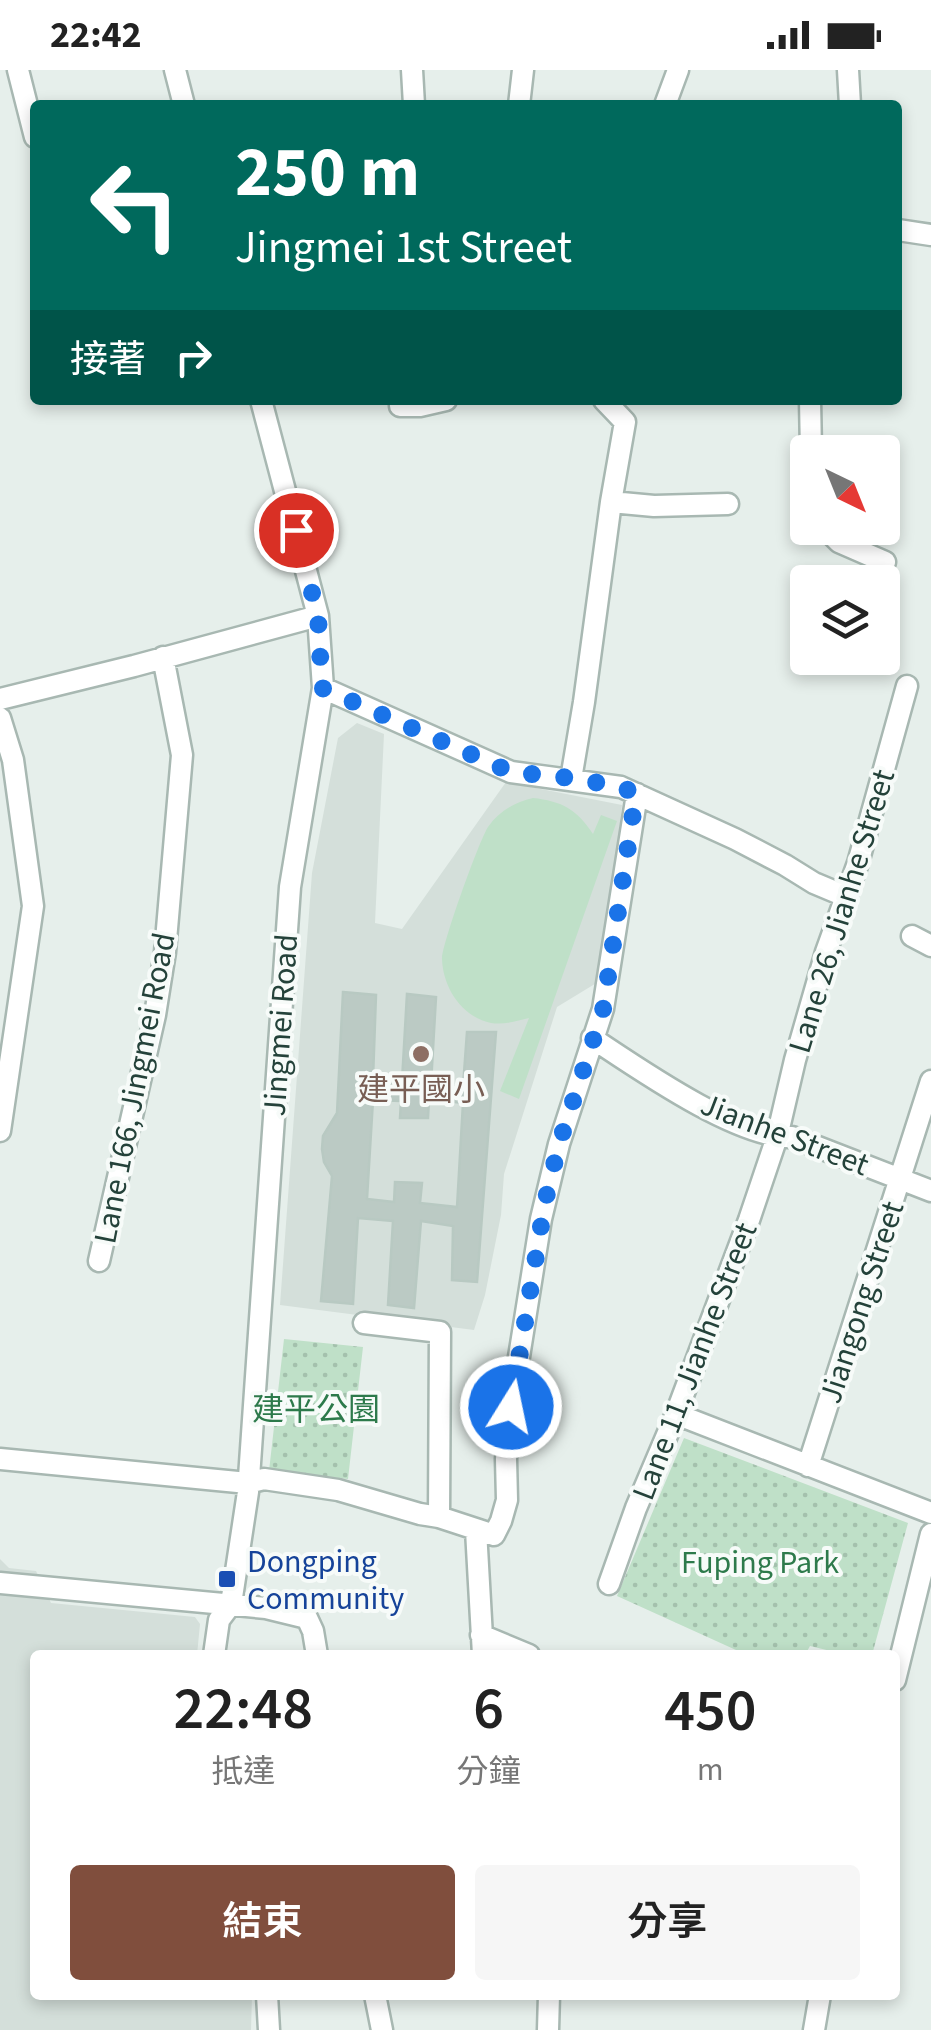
<!DOCTYPE html>
<html lang="zh-TW">
<meta charset="utf-8">
<style>
body{margin:0;font-family:"Source Sans 3","Noto Sans TC",sans-serif;background:#f6f6f6;color:#222;height:100vh;display:flex;flex-direction:column;font-size:38px;white-space:nowrap}
*{box-sizing:border-box;margin:0}
p{font-size:32px;color:#767676}
.icon{flex:none;width:55px;height:55px;fill:none;stroke:currentColor;stroke-width:2;stroke-linecap:round;stroke-linejoin:round}
.map{position:relative;flex:1;overflow:hidden}
.drawer{position:absolute;left:30px;top:1580px;width:870px;height:350px;display:flex;flex-direction:column;background:#fff;border-radius:10px;box-shadow:0 5px 15px #0003}
.drawer>*{flex:none}
.banner{position:absolute;left:30px;top:30px;width:872px;height:305px;border-radius:10px;box-shadow:0 5px 15px #0003;background:#00695c;color:#fff;overflow:hidden}
.needle{width:65px;rotate:137deg}
.fabs{position:absolute;left:790px;top:365px;display:grid;gap:20px}
.fabs a{display:grid;place-items:center;width:110px;height:110px;border-radius:10px;background:#fff;box-shadow:0 5px 15px #0003;font-size:50px}
.pin{position:absolute;display:grid;place-items:center;width:85px;height:85px;color:#fff;margin:-42px;border:5px solid #fff;border-radius:50%;box-shadow:0 2px 10px #0007}
.me{position:absolute;width:110px;margin:-55px;rotate:10deg;stroke-linejoin:round;filter:drop-shadow(0 0 8px #0008)}
.turn{display:flex;align-items:center;gap:35px;height:210px;padding:0 40px;font-size:45px}
.turn .icon{width:130px;height:130px;stroke-width:2.5}
.turn b{display:block;font-size:70px;line-height:85px}
.then{display:flex;align-items:center;height:95px;padding:0 40px;background:#0003;gap:20px;font-size:38px}
.eta{display:flex;justify-content:space-evenly;align-items:center;height:170px;text-align:center}
.eta b{font-size:60px;font-weight:600;line-height:70px}
.cta{display:flex;gap:20px;margin-top:auto;padding:20px 40px}
.cta a{flex:1;height:115px;border-radius:10px;background:#804e3d;color:#fff;font-size:40px;font-weight:600;line-height:115px;text-align:center}
.cta a+a{background:#f6f6f6;color:#222}
.status{display:flex;justify-content:space-between;align-items:center;height:70px;padding:0 50px;background:#fff;direction:ltr}
.status svg{height:28px;fill:currentColor}
.map>svg:first-child{display:block}
.built{fill:#d4dfda}
.grass{fill:#bfe0c8}
.park{fill:url(#park-dots)}
.building{fill:#bbcac4;stroke:#b8c9c2;stroke-width:2.5;fill-rule:evenodd}
.lines{fill:none;stroke-linecap:round;stroke-linejoin:round}
.street-casing{stroke:#a8b8b2;stroke-width:25}
.street{stroke:#fff;stroke-width:20}
.route{stroke:#1a73e8;stroke-width:18;stroke-dasharray:0 32.4}
.education-dot{fill:#8d6e63;stroke:#f7fbf9;stroke-width:4}
.transit-dot{fill:#1a4fb4;stroke:#f7fbf9;stroke-width:4}
.labels{text-anchor:middle;stroke-width:8;stroke-linejoin:round;paint-order:stroke}
.street-label{font-size:32px;fill:#24423a;stroke:#f7fbf9}
.education-label{font-size:32px;fill:#785e54;stroke:#f7fbf9}
.park-label{font-size:32px;fill:#2d7a4b;stroke:#f7fbf9}
.transit-label{font-size:32px;fill:#164399;stroke:#f7fbf9;text-anchor:start}
</style>
<div class="status"><b>22:42</b><svg viewBox="0 0 49 12"><path d="M0 12V9h3v3zM5 12V6h3v6zM10 12V3h3v9zM15 12V0h3v12zM26 1h20v11H26zM47 4h2v5h-2z"/></svg></div>
<div class="map">
<svg width="931" height="1960" viewBox="0 0 931 1960">
<defs>
<pattern id="park-dots" width="8" height="8" patternUnits="userSpaceOnUse" patternTransform="scale(2.5)"><rect width="8" height="8" fill="#bfe0c8"/><path d="M2 2h.1M6 6h.1" fill="none" stroke="#a4c1ad" stroke-width="1.8" stroke-linecap="round"/></pattern>
</defs>
<rect width="100%" height="100%" fill="#e6efeb"/>
<!-- built -->
<path class="built" d="M357 653 384 664 375 853 402 859 506 712 622 735 603 909 557 937 504 1104 501 1145 485 1225 474 1260 280 1235 312 803 338 668Z
M0 1489 9 1498 36 1501 51 1533 195 1547 200 1554 197 1585H35V1925H252L251 1960H0Z"/>
<!-- grass -->
<path class="grass" d="M533 728C561 731 577 739 593 764L601 745 617 751 519 1029 500 1021 529 948C517 951 504 955 491 953 462 947 443 918 442 889 442 874 479 771 488 757 499 741 515 732 533 728Z"/>
<!-- park -->
<path class="park" d="M284 1269 363 1277 348 1409 269 1401Z
M684 1368 908 1453 872 1585H847L810 1576 805 1585H747L617 1526Z"/>
<!-- building -->
<path class="building" d="M343 922 376 925 373 1009 402 1011 407 924 436 927 431 1014 463 1017 467 962H496L477 1212 452 1210 453 1156 421 1151 414 1238 388 1235 393 1151 358 1148 353 1234 321 1231 332 1106 324 1092 322 1079 323 1066 337 1043ZM429 1029 463 1033 457 1137 420 1133 422 1113 395 1112 394 1132 367 1129 373 1030 401 1031 400 1048H428Z"/>
<g class="lines">
<defs>
<path id="street" d="M18 0 35 67
M175 0 184 35
M412 0 414 35
M848 0 850 35
M519 35 523 0
M665 35 678 0
M898 160 931 165
M400 330V336H420L446 330
M604 330 625 352 611 432 654 436 728 434
M810 330 811 382
M825 458 839 472 885 492
M323 618 511 702 621 717 735 769 785 795 814 813 845 826
M0 629 134 596 318 546
M0 648 13 690 33 836 0 1061
M571 709 584 632 611 432
M912 866 931 876
M592 968C639 999 737 1068 792 1067L931 1121
M99 1191 155 945 165 882 182 685 163 587
M364 1253 440 1262 439 1447
M676 1344 931 1443
M0 1389 248 1413 264 1409 338 1420 420 1444 439 1447 494 1465 501 1451 507 1430 506 1389 511 1337 541 1149 559 1074 603 939 637 724
M808 1396 931 1011
M476 1460 483 1585
M0 1513 266 1538 307 1548 313 1561 317 1585
M609 1514 636 1438 676 1344 749 1150 777 1067 795 990 826 882 858 793 907 616
M481 1565 529 1585
M214 1585 219 1550 231 1534 248 1422 290 817 323 618 318 546 261 330
M895 1610 931 1464
M267 1925 269 1960
M375 1925 382 1960
M548 1960 549 1925
M814 1960 820 1925"/>
</defs>
<!-- street casing -->
<use href="#street" class="street-casing"/>
<!-- street -->
<use href="#street" class="street"/>
</g>
<g class="lines">
<!-- route -->
<path class="route" d="M296 460 318 546 322 618 511 702 571 708 622 717 636 724 603 940 559 1074 545 1132 511 1337"/>
</g>
<!-- markers -->
<circle class="education-dot" cx="421" cy="984" r="10"/>
<rect class="transit-dot" x="217" y="1499" width="20" height="20" rx="5"/>
<g class="labels">
<!-- street labels -->
<g class="street-label">
<text transform="translate(841 841) rotate(-73)" y="11">Lane 26, Jianhe Street</text>
<text transform="translate(280 955) rotate(-86)" y="11">Jingmei Road</text>
<text transform="translate(134 1018) rotate(-79)" y="11">Lane 166, Jingmei Road</text>
<text transform="translate(785 1064) rotate(21)" y="11">Jianhe Street</text>
<text transform="translate(861 1232) rotate(-72)" y="11">Jiangong Street</text>
<text transform="translate(694 1291) rotate(-69)" y="11">Lane 11, Jianhe Street</text>
</g>
<!-- education labels -->
<g class="education-label">
<text x="421" y="1030">建平國小</text>
</g>
<!-- park labels -->
<g class="park-label">
<text x="316" y="1350">建平公園</text>
<text x="760" y="1503">Fuping Park</text>
</g>
<!-- transit labels -->
<g class="transit-label">
<text x="247" y="1502">Dongping<tspan x="247" dy="37">Community</tspan></text>
</g>
</g>
</svg>
<div class="fabs">
<a><svg class="needle" viewBox="-14 -14 28 28"><path d="M0-13l5 13h-10z" fill="#e53935"/><path d="M0 13l5-13h-10z" fill="#767676"/></svg></a>
<a><svg class="icon" aria-label="layers" viewBox="0 0 24 24"><path d="M12 4l9 5-9 5-9-5zM3 14l9 5 9-5"/></svg></a>
</div>
<div class="pin" style="left:296px;top:460px;background:#d93025"><svg class="icon" aria-label="arrive" viewBox="0 0 24 24"><path d="M6 21V4h12l-3 4 3 4H6"/></svg></div>
<svg class="me" style="left:511px;top:1337px" viewBox="-20 -20 40 40"><circle r="17" fill="#1a73e8" stroke="#fff" stroke-width="3"/><path d="M0-11L8 9 0 5-8 9z" fill="#fff"/></svg>
<div class="banner">
<div class="turn"><svg class="icon" aria-label="left" viewBox="0 0 24 24"><path d="M17 20v-9H6M10 6l-5 5 5 5"/></svg><div><b>250 m</b>Jingmei 1st Street</div></div>
<div class="then">接著<svg class="icon" aria-label="right" viewBox="0 0 24 24"><path d="M7 20v-9h11M14 6l5 5-5 5"/></svg></div>
</div>
<section class="drawer">
<div class="eta">
<div><b>22:48</b><p>抵達</p></div>
<div><b>6</b><p>分鐘</p></div>
<div><b>450</b><p>m</p></div>
</div>
<div class="cta"><a>結束</a><a>分享</a></div>
</section>
</div>
